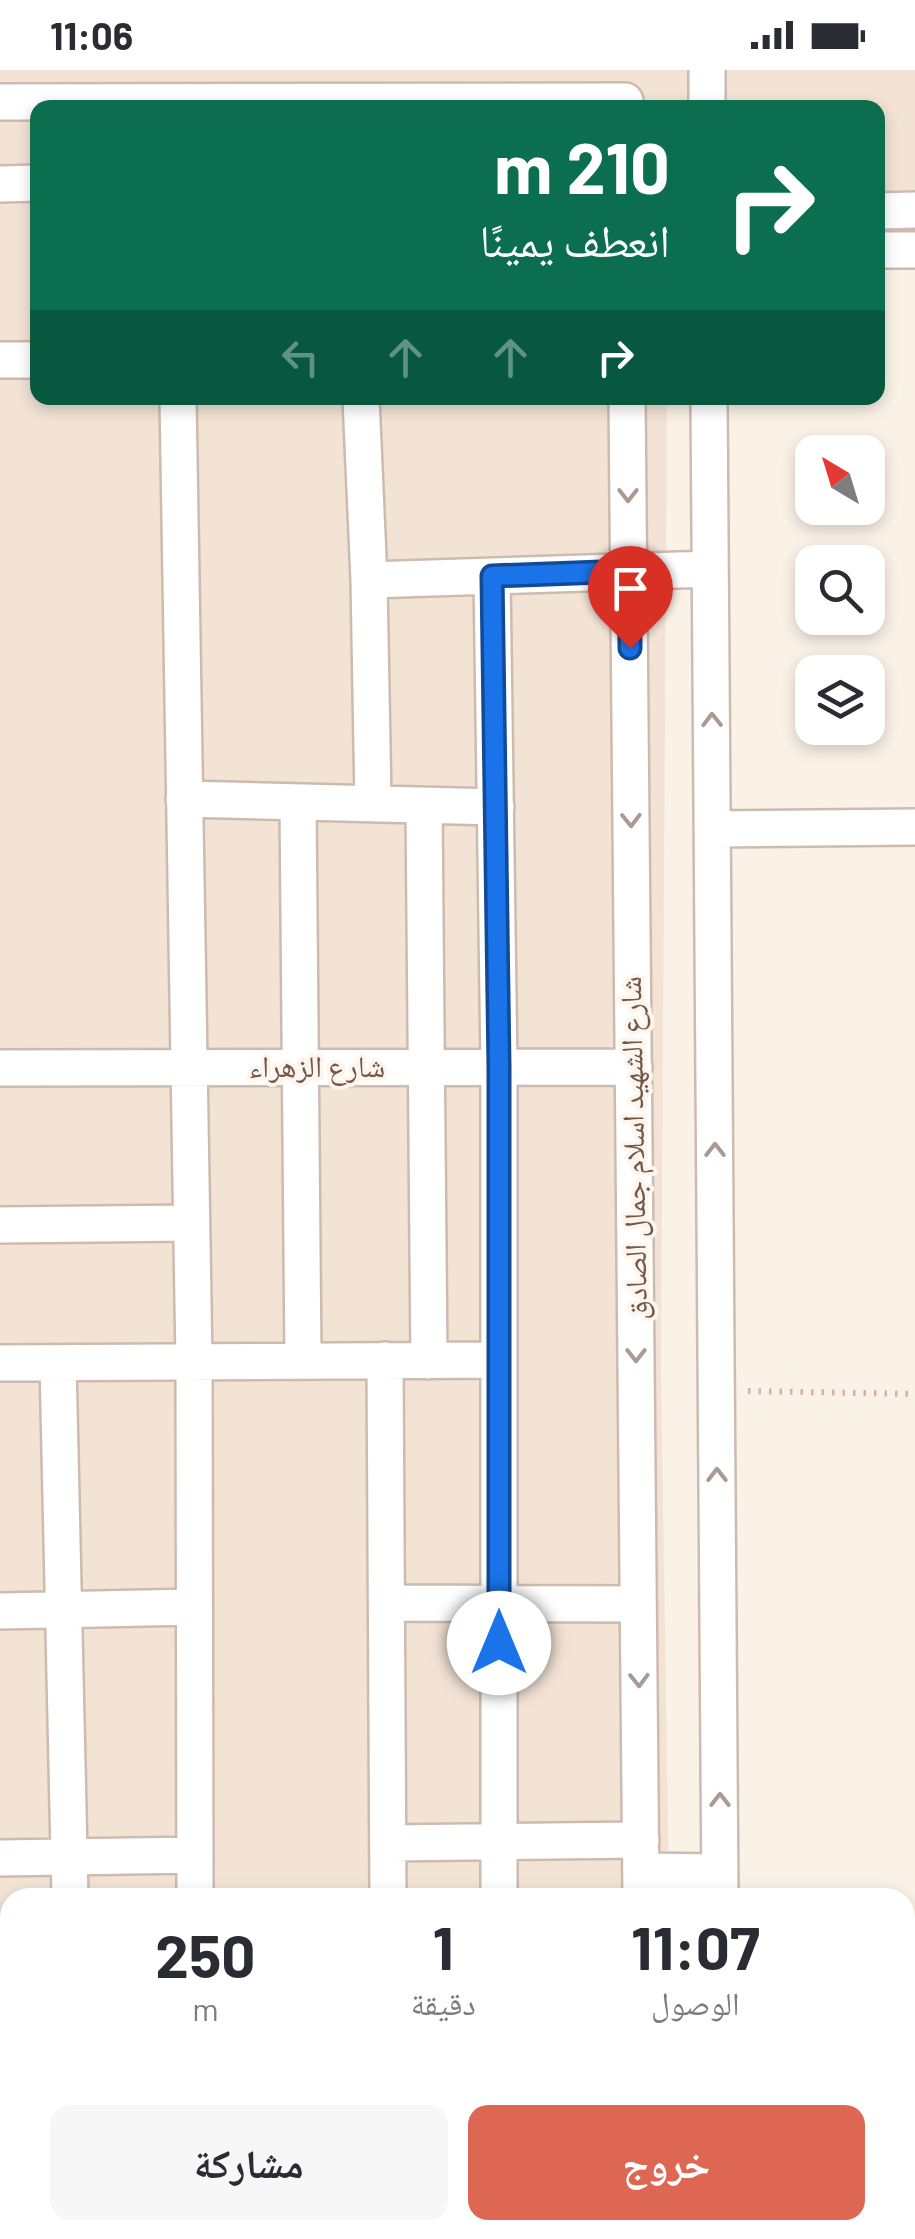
<!DOCTYPE html>
<html lang="ar">
<meta charset="utf-8">
<style>
body{margin:0;font-family:Barlow,"Noto Naskh Arabic",sans-serif;background:#f7f7f7;color:#2b2b33;direction:rtl;height:100vh;display:flex;flex-direction:column;font-size:38px;white-space:nowrap}
*{box-sizing:border-box;margin:0}
p{font-size:32px;color:#7c7c81}
.icon{flex:none;width:55px;height:55px;fill:none;stroke:currentColor;stroke-width:2;stroke-linecap:round;stroke-linejoin:round}
.map{position:relative;flex:1;overflow:hidden;direction:ltr}
.details{position:absolute;left:0px;top:1818px;width:915px;height:352px;display:flex;flex-direction:column;background:#fff;border-radius:30px 30px 0 0;box-shadow:0 5px 15px #0003;direction:rtl}
.details>*{flex:none}
.guide{position:absolute;left:30px;top:30px;width:855px;height:305px;border-radius:20px;box-shadow:0 5px 15px #0003;direction:rtl;background:#0b6e4f;color:#fff;overflow:hidden}
.needle{width:65px;rotate:322deg}
.tools{position:absolute;left:795px;top:365px;display:grid;gap:20px}
.tools a{display:grid;place-items:center;width:90px;height:90px;border-radius:20px;background:#fff;box-shadow:0 5px 15px #0003;font-size:50px}
.pin{position:absolute;display:grid;place-items:center;width:85px;height:85px;color:#fff;margin:-102px -42px;border-radius:50% 50% 50% 0;rotate:-45deg;box-shadow:0 0 10px #0007}
.pin .icon{rotate:45deg}
.me{position:absolute;width:110px;margin:-55px;rotate:0deg;stroke-linejoin:round;filter:drop-shadow(0 0 8px #0008)}
.turn{display:flex;align-items:center;gap:35px;height:210px;padding:0 50px;font-size:45px}
.turn .icon{width:130px;height:130px;stroke-width:2.5}
.turn b{display:block;font-size:70px;line-height:85px}
.lanes{display:flex;align-items:center;height:95px;padding:0 50px;background:#0003;justify-content:center;gap:50px;direction:ltr}
.lanes .off{opacity:.35}
.eta{display:flex;justify-content:space-evenly;align-items:center;height:170px;text-align:center}
.eta b{font-size:60px;font-weight:700;line-height:70px}
.button{display:flex;gap:20px;margin-top:auto;padding:20px 50px}
.button a{flex:1;height:115px;border-radius:20px;background:#de6753;color:#fff;font-size:40px;font-weight:700;line-height:115px;text-align:center}
.button a+a{background:#f7f7f7;color:#2b2b33}
.status{display:flex;justify-content:space-between;align-items:center;height:70px;padding:0 50px;background:#fff;direction:ltr}
.status svg{height:28px;fill:currentColor}
.map>svg:first-child{display:block}
.residential{fill:#f2e3d5}
.lines{fill:none;stroke-linecap:round;stroke-linejoin:round}
.minor-casing{stroke:#cebbb0;stroke-width:40}
.path{stroke:#d4b2a3;stroke-width:6;stroke-dasharray:2.5 8;stroke-linecap:butt}
.minor{stroke:#fff;stroke-width:35}
.oneway{stroke:#ab9a94}
.route-casing{stroke:#114b97;stroke-width:25}
.route{stroke:#1a73e8;stroke-width:18}
.labels{text-anchor:middle;stroke-width:8;stroke-linejoin:round;paint-order:stroke}
.street-label{font-size:30px;fill:#73574c;stroke:#fef6ed}
</style>
<div class="status"><b>11:06</b><svg viewBox="0 0 49 12"><path d="M0 12V9h3v3zM5 12V6h3v6zM10 12V3h3v9zM15 12V0h3v12zM26 1h20v11H26zM47 4h2v5h-2z"/></svg></div>
<div class="map">
<svg width="915" height="2169" viewBox="0 0 915 2169">
<rect width="100%" height="100%" fill="#fbf2e7"/>
<!-- residential -->
<path class="residential" d="M0 0H915V160H878V38H38V328H667L661 1298 669 1827 10 1828V2160H674V2169H0Z"/>
<g class="lines">
<defs>
<path id="minor" d="M707 0V38
M0 32 625 31
M0 114 38 113
M878 141 915 140
M878 180H915
M0 290H38
M178 328 194 1292 195 1828
M361 328 369 510 373 732
M627 328 641 1828
M709 328 720 1828
M492 506 499 997V1828
M369 510 710 499
M184 729 496 737
M298 732 303 1291
M424 736 429 1291
M713 759 915 757
M0 998 634 997
M0 1155 191 1153
M385 1290 388 1828
M0 1293 499 1290
M58 1293 70 1828
M387 1533 638 1534
M0 1541 194 1537
M388 1773 641 1770
M0 1788 195 1785
M641 1801 720 1802
M0 2045H10
M644 2160V2169
M723 2160V2169"/>
</defs>
<!-- minor casing -->
<use href="#minor" class="minor-casing"/>
<!-- path -->
<path class="path" d="M748 1321 915 1324
M905 2014H915"/>
<!-- minor -->
<use href="#minor" class="minor"/>
</g>
<!-- one-way arrows -->
<defs><path id="oneway-chevron" d="M-2-3.5L2.5 0L-2 3.5" fill="none" stroke-width="1.6" stroke-linecap="round" stroke-linejoin="round" transform="scale(2.5)"/></defs>
<g class="oneway">
<use href="#oneway-chevron" transform="translate(628 425) rotate(90)"/>
<use href="#oneway-chevron" transform="translate(712 650) rotate(-91)"/>
<use href="#oneway-chevron" transform="translate(631 750) rotate(89)"/>
<use href="#oneway-chevron" transform="translate(715 1080) rotate(-90)"/>
<use href="#oneway-chevron" transform="translate(636 1285) rotate(90)"/>
<use href="#oneway-chevron" transform="translate(717 1405) rotate(-90)"/>
<use href="#oneway-chevron" transform="translate(639 1610) rotate(89)"/>
<use href="#oneway-chevron" transform="translate(720 1730) rotate(-90)"/>
</g>
<g class="lines">
<defs>
<path id="route" d="M499 1573V997L492 506 629 501 630 578"/>
</defs>
<!-- route casing -->
<use href="#route" class="route-casing"/>
<!-- route -->
<use href="#route" class="route"/>
</g>
<g class="labels">
<!-- street labels -->
<g class="street-label">
<text x="317" y="1007">شارع الزهراء</text>
<text transform="translate(634 1078) rotate(-91)" y="10">شارع الشهيد اسلام جمال الصادق</text>
</g>
</g>
</svg>
<div class="tools">
<a><svg class="needle" viewBox="-14 -14 28 28"><path d="M0-13l5 13h-10z" fill="#e53935"/><path d="M0 13l5-13h-10z" fill="#7c7c81"/></svg></a>
<a><svg class="icon" aria-label="search" viewBox="0 0 24 24"><circle cx="10" cy="10" r="6"/><path d="M15 15l6 6"/></svg></a>
<a><svg class="icon" aria-label="layers" viewBox="0 0 24 24"><path d="M12 4l9 5-9 5-9-5zM3 14l9 5 9-5"/></svg></a>
</div>
<div class="pin" style="left:630px;top:578px;background:#d93025"><svg class="icon" aria-label="arrive" viewBox="0 0 24 24"><path d="M6 21V4h12l-3 4 3 4H6"/></svg></div>
<svg class="me" style="left:499px;top:1573px" viewBox="-20 -20 40 40"><circle r="19" fill="#fff"/><path d="M0-13L10 11 0 6-10 11z" fill="#1a73e8"/></svg>
<div class="guide">
<div class="turn"><svg class="icon" aria-label="right" viewBox="0 0 24 24"><path d="M7 20v-9h11M14 6l5 5-5 5"/></svg><div><b>210 m</b>انعطف يمينًا</div></div>
<div class="lanes"><svg class="icon off" aria-label="left" viewBox="0 0 24 24"><path d="M17 20v-9H6M10 6l-5 5 5 5"/></svg><svg class="icon off" aria-label="ahead" viewBox="0 0 24 24"><path d="M12 20V5M6 11l6-6 6 6"/></svg><svg class="icon off" aria-label="ahead" viewBox="0 0 24 24"><path d="M12 20V5M6 11l6-6 6 6"/></svg><svg class="icon" aria-label="right" viewBox="0 0 24 24"><path d="M7 20v-9h11M14 6l5 5-5 5"/></svg></div>
</div>
<section class="details">
<div class="eta">
<div><b>11:07</b><p>الوصول</p></div>
<div><b>1</b><p>دقيقة</p></div>
<div><b>250</b><p>m</p></div>
</div>
<div class="button"><a>خروج</a><a>مشاركة</a></div>
</section>
</div>
